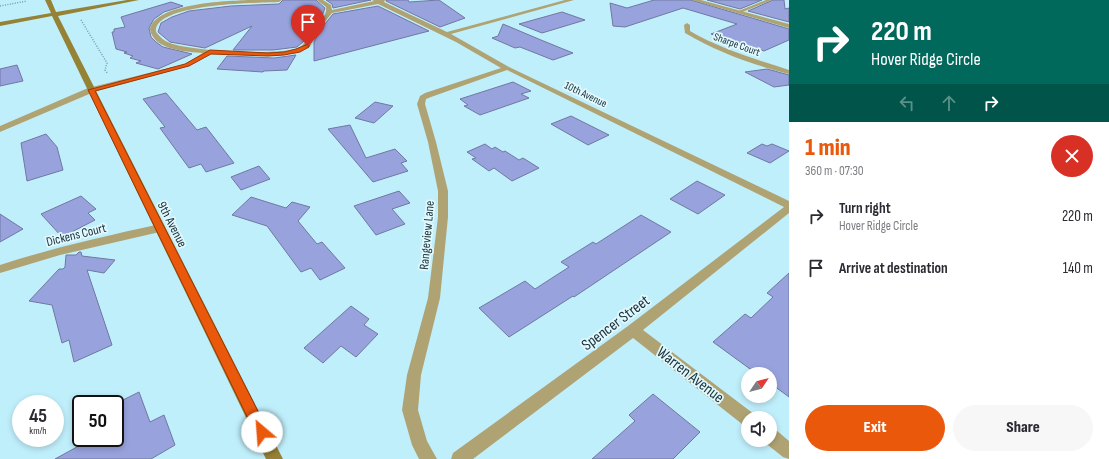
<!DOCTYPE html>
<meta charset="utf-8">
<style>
body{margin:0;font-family:"Sofia Sans Condensed",sans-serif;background:#f7f7f7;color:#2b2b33;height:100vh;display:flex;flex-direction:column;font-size:15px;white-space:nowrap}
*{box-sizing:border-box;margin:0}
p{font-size:13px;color:#7c7c81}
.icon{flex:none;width:22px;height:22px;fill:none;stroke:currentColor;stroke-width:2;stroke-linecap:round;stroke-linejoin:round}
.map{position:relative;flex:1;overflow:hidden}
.sheet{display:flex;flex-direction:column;background:#fff;width:320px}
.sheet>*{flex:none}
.hud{background:#00695c;color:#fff;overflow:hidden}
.needle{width:26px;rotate:55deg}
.fabs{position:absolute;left:741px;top:367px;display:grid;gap:8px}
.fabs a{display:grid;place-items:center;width:36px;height:36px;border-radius:50%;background:#fff;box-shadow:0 2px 6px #0003;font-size:20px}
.speed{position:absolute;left:12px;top:395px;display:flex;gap:8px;font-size:20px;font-weight:700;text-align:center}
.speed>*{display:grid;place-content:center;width:52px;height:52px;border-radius:50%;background:#fff;box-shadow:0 2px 6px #0003;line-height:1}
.speed small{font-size:10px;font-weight:400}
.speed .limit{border:2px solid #111;border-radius:6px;background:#fff;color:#111}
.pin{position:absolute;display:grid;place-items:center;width:34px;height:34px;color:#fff;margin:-41px -17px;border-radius:50% 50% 50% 0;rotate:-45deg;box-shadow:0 0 4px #0007}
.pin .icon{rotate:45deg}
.me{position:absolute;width:44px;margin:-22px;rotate:333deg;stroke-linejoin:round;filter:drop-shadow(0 0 3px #0008)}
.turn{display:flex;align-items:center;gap:14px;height:84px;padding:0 16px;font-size:18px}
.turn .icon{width:52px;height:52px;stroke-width:2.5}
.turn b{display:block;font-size:28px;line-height:34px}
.lanes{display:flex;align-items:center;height:38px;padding:0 16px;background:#0003;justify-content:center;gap:20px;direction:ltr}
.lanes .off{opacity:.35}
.round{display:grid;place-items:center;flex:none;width:42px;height:42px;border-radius:21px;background:#f7f7f7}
.head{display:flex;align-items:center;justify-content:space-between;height:68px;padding:0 16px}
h1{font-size:24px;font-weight:800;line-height:30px;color:#ea580c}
.primary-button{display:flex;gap:8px;margin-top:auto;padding:8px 16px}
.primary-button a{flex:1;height:46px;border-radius:24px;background:#ea580c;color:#fff;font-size:16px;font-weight:800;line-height:46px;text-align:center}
.primary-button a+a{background:#f7f7f7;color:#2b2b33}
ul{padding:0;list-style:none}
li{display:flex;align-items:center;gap:12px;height:52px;padding:0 16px}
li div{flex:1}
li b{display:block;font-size:15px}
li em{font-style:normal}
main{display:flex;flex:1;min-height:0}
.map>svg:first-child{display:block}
.building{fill:#98a3dd;stroke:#7078a1}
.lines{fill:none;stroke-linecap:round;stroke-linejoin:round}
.path{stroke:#789da7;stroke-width:1.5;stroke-dasharray:1 1.5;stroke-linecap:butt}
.service{fill:#afa374;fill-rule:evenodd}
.minor{fill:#afa374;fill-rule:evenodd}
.tertiary{fill:#afa374;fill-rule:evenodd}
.secondary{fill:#958235;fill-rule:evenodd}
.route{fill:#ea580c;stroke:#983908}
.labels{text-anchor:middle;stroke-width:3.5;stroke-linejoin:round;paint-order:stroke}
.far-street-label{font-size:11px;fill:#183036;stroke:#e1f8fe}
.street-label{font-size:13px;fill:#183036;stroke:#e1f8fe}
.near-street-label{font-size:16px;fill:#183036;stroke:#e1f8fe}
</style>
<main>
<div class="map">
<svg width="789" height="459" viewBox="0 0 789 459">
<rect width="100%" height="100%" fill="#c0effc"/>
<!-- building -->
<path class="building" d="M283 0H316L325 8 322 16 312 26 303 42 297 47 273 50H233L252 26 205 48 170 42 158 32 161 23 172 17 189 11 231 6 279 4Z
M326 0H371L333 8 332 4Z
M386 0H408L409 2 439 0 465 18 440 27 386 1Z
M654 0H691L789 29V40L764 51 711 34 737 24 683 8 625 27 613 26 610 3 627 8Z
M707 0H762L740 9Z
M773 0H784L785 9 789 8V22L748 11Z
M171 2 183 6 164 12 154 19 149 28 151 37 156 42 163 47 192 54 158 69 136 63 141 61 130 58 133 56 124 53 127 52 116 49 112 32H114V29L125 27 121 17Z
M378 6 429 31 314 61V42L320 30 333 14Z
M562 12 585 20 542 33 519 24Z
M503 24 541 40 573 53 553 60 520 47 515 48 492 38 498 36Z
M296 55 287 70 264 71 263 72 217 69 227 56 274 58Z
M17 65 23 81 0 86V69Z
M767 69 789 75V85L774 87 745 72Z
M513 82 531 91 521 94 529 98 480 115 464 106 468 105 460 99Z
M166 93 197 130 206 127 234 163 206 172 201 164 189 168 160 128 165 127 143 99Z
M375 102 393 106 374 123 355 118Z
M571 116 609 135 588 145 551 124Z
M350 125 366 158 395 149 407 161 401 163 408 171 373 182 328 129Z
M46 134 57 147 63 170 27 181 21 143Z
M485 144 492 149 495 147 503 152 505 151 519 160 523 158 539 168 512 181 494 168 489 171 472 159 476 158 467 152Z
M762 144 767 146 772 144 789 151 770 163 747 153Z
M259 166 270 179 241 190 231 177Z
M697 181 725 195 698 214 670 199Z
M399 191 410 203 392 209 405 224 376 235 354 206Z
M81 196 96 209 88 213 95 220 62 237 41 214Z
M251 197 286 208 292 202 310 207 298 221 317 244 322 242 345 268 320 280 311 268 301 272 267 226 232 215Z
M0 214 23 229 0 242Z
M641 215 671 232 574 297 573 296 509 337 479 308 525 281 535 289 569 267 561 262 593 242 596 244Z
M79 252H81L82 256 115 260 104 273 87 270 112 345 74 362 69 340 62 343 52 305 29 301 59 269H63L65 267 66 255H76Z
M789 273V397L770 383V374H757L713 342 745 314 751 318 773 297 767 293Z
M351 306 369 319 364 325 378 334 356 357 341 346 323 363 304 348Z
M139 392 150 422 164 415 175 445 151 459H55L86 442 85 438H115V404Z
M653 394 700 432 673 459H592L635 421 629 415Z"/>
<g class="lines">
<!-- path -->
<path class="path" d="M0 6 27 1
M81 20 107 63 105 70 108 74"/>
<!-- service -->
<path class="service" d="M766 0H772L740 13 736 12Z"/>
<!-- minor -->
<path class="minor" d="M249 0H282L279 2C259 3 153 3 156 32 160 37 164 41 170 43 189 51 280 56 298 48 309 43 309 32 316 24 322 18 327 16 326 7L317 0H323L331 5 332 10 374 1 372 0H385L384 2 447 32 565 0H574L451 34 509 67 789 201V213L643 330 754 414 755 418H748V427L742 424 633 338 473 459H451L453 453 628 326 784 207 507 70 431 97 426 99 425 104 436 142 448 191V217L440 298 421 375 418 410 427 441 437 459H419L412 445 402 410 407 375 428 298 438 217V191L428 142 417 104 420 96 425 93 501 68 456 42 378 4 332 13 319 29 310 46 297 53 274 56 211 54 189 66 94 92 0 132V126L88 88 185 64 203 53C187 52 153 50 150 29 156 3 227 1 249 0Z
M687 23 690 25V31C721 49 755 59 789 70V74C753 65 717 52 685 33L684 25Z
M160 224 164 225 165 228 164 231 60 255 0 273V265C52 248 106 236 160 224Z
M770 428 776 430 789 441V459L783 457 764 442V440H770Z"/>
<!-- tertiary -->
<path class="tertiary" d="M692 0H701L789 24V28Z"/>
<!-- secondary -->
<path class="secondary" d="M45 0H51L56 12 127 0H139L58 16 283 459H266L52 16 0 26V22L51 13Z"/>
</g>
<!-- route -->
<path class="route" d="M308 44 309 45V47L300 52 284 55 268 56 211 54 189 66 95 91 266 427 268 432 266 437 262 438 257 437 88 90 185 64 210 50 268 53 284 52 296 49Z"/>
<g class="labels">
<!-- far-street labels -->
<g class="far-street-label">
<text transform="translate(737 44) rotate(20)" y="4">Sharpe Court</text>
<text transform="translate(586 94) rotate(26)" y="4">10th Avenue</text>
</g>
<!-- street labels -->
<g class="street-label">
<text transform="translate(173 224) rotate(63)" y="5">9th Avenue</text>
<text transform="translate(76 234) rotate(-14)" y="5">Dickens Court</text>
<text transform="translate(426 235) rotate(-85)" y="5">Rangeview Lane</text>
</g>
<!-- near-street labels -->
<g class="near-street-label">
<text transform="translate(615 322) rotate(-37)" y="6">Spencer Street</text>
<text transform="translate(691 374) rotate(38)" y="6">Warren Avenue</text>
</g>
</g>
</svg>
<div class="fabs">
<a><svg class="needle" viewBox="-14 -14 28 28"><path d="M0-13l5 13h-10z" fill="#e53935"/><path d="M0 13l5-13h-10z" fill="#7c7c81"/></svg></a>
<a><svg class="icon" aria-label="sound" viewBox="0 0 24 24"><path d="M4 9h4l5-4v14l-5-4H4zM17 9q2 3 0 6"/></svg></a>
</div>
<div class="speed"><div>45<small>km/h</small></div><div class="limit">50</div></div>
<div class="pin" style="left:308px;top:46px;background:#d93025"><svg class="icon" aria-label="arrive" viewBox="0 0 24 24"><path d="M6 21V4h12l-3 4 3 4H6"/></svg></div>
<svg class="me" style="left:262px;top:432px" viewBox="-20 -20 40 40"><circle r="19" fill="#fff"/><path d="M0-13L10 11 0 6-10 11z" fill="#ea580c"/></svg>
</div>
<section class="sheet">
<div class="hud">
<div class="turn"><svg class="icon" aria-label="right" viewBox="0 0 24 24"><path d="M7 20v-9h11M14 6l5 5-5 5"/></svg><div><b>220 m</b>Hover Ridge Circle</div></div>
<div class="lanes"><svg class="icon off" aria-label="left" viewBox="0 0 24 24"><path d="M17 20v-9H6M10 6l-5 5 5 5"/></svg><svg class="icon off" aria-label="ahead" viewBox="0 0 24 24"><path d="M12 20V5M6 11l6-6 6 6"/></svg><svg class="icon" aria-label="right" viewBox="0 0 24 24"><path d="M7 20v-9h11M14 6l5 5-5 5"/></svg></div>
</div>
<div class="head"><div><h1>1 min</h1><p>360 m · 07:30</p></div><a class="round" style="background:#d93025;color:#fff"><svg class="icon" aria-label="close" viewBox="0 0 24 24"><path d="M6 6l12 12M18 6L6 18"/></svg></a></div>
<ul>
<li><svg class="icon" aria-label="right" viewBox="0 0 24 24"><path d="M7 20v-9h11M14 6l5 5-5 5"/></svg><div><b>Turn right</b><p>Hover Ridge Circle</p></div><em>220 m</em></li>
<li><svg class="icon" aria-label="arrive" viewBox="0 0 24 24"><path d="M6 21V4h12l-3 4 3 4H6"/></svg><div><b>Arrive at destination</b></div><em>140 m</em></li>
</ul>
<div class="primary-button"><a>Exit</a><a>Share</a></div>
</section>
</main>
